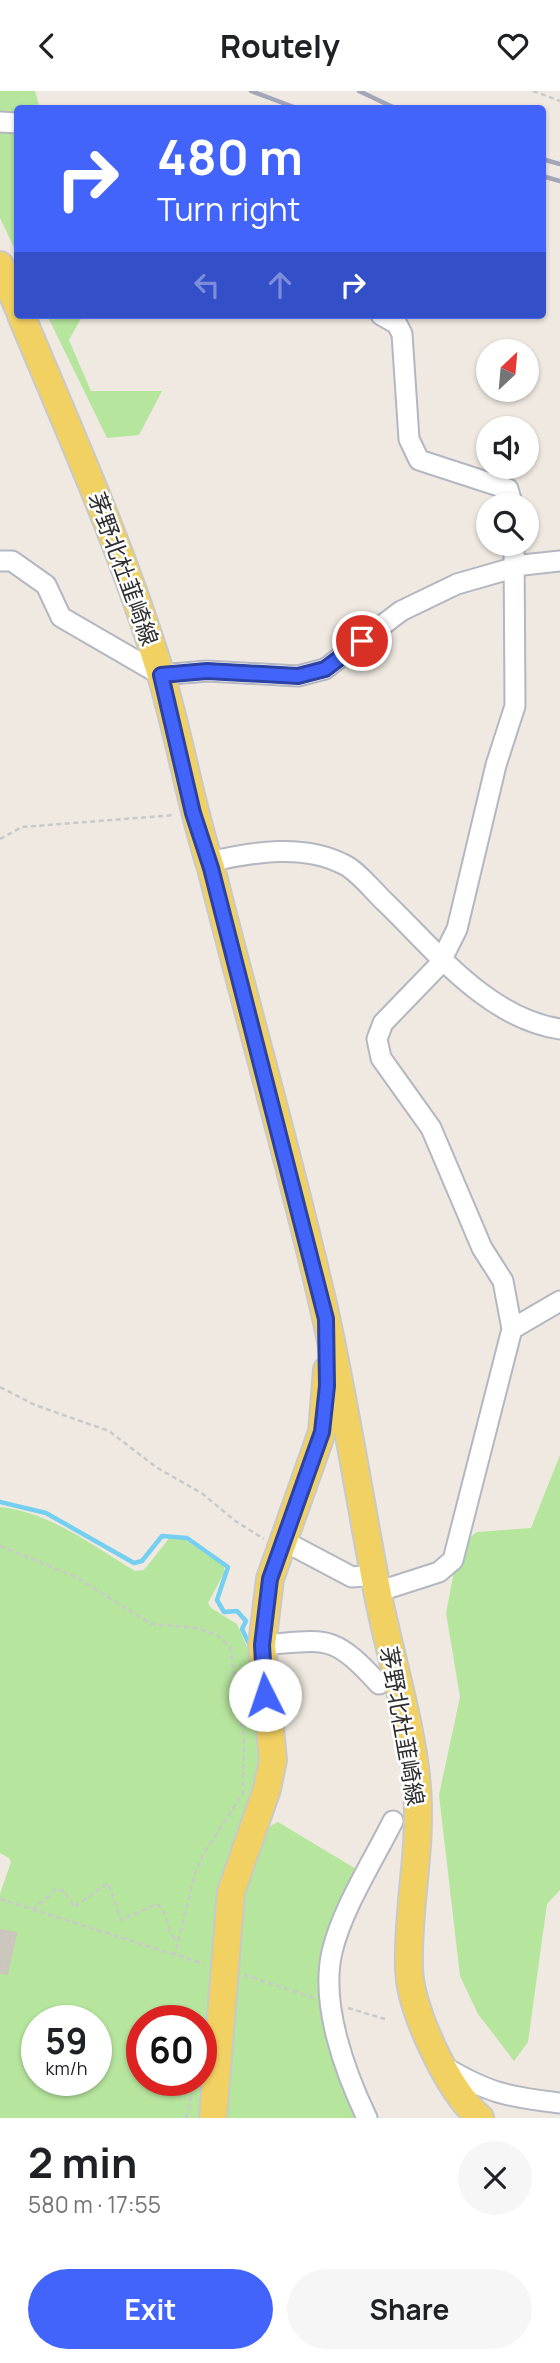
<!DOCTYPE html>
<meta charset="utf-8">
<style>
body{margin:0;font-family:Manrope,"Noto Sans JP",sans-serif;background:#f6f6f6;color:#202124;height:100vh;display:flex;flex-direction:column;font-size:26px;white-space:nowrap}
*{box-sizing:border-box;margin:0}
p{font-size:23px;color:#757577}
.icon{flex:none;width:38px;height:38px;fill:none;stroke:currentColor;stroke-width:2;stroke-linecap:round;stroke-linejoin:round}
.map{position:relative;height:2027px;overflow:hidden}
.details{display:flex;flex-direction:column;background:#fff;flex:1}
.details>*{flex:none}
.top-card{position:absolute;left:14px;top:14px;width:532px;height:214px;border-radius:7px;box-shadow:0 2px 5px #0004;background:#4264fb;color:#fff;overflow:hidden}
.needle{width:46px;rotate:26deg}
.fabs{position:absolute;left:476px;top:248px;display:grid;gap:14px}
.fabs a{display:grid;place-items:center;width:63px;height:63px;border-radius:50%;background:#fff;box-shadow:0 2px 5px #0004;font-size:35px}
.speed{position:absolute;left:21px;top:1914px;display:flex;gap:14px;font-size:35px;font-weight:700;text-align:center}
.speed>*{display:grid;place-content:center;width:91px;height:91px;border-radius:50%;background:#fff;box-shadow:0 2px 5px #0004;line-height:1}
.speed small{font-size:18px;font-weight:400}
.speed .limit{border:10px solid #d22;background:#fff;color:#111}
.pin{position:absolute;display:grid;place-items:center;width:60px;height:60px;color:#fff;margin:-30px;border:4px solid #fff;border-radius:50%;box-shadow:0 2px 7px #0007}
.me{position:absolute;width:77px;margin:-38px;rotate:356deg;stroke-linejoin:round;filter:drop-shadow(0 0 5px #0008)}
.turn{display:flex;align-items:center;gap:24px;height:147px;padding:0 28px;font-size:32px}
.turn .icon{width:91px;height:91px;stroke-width:2.5}
.turn b{display:block;font-size:49px;line-height:60px}
.lanes{display:flex;align-items:center;height:66px;padding:0 28px;background:#0003;justify-content:center;gap:35px;direction:ltr}
.lanes .off{opacity:.35}
.round{display:grid;place-items:center;flex:none;width:74px;height:74px;border-radius:37px;background:#f6f6f6}
.summary{display:flex;align-items:center;justify-content:space-between;height:119px;padding:0 28px}
h1{font-size:42px;font-weight:700;line-height:52px}
.cta{display:flex;gap:14px;margin-top:auto;padding:14px 28px}
.cta a{flex:1;height:80px;border-radius:42px;background:#4264fb;color:#fff;font-size:28px;font-weight:700;line-height:80px;text-align:center}
.cta a+a{background:#f6f6f6;color:#202124}
header{display:flex;justify-content:space-between;align-items:center;height:91px;padding:0 28px;background:#fff;font-size:32px;font-weight:700}
.map>svg:first-child{display:block}
.green{fill:#b6e59e;fill-rule:evenodd}
.lines{fill:none;stroke-linecap:round;stroke-linejoin:round}
.stream{stroke:#75cff0;stroke-width:4.5}
.building{fill:#cbc7bf;stroke:#cbc5ba;stroke-width:2}
.minor-casing{stroke:#b4b7c1;stroke-width:23}
.major-casing{stroke:#c9c9c9;stroke-width:30}
.path{stroke:#c9c9c9;stroke-width:2.5;stroke-dasharray:5 3.5;stroke-linecap:butt}
.minor{stroke:#fff;stroke-width:19}
.major{stroke:#f2d163;stroke-width:26}
.rail{stroke:#a3a6b8;stroke-width:4.5}
.route-casing{stroke:#2b41a3;stroke-width:18}
.route{stroke:#4264fb;stroke-width:12}
.labels{text-anchor:middle;stroke-width:5;stroke-linejoin:round;paint-order:stroke}
.street-label{font-size:23px;fill:#2e2e2e;stroke:#fff}
</style>
<header><svg class="icon" aria-label="back" viewBox="0 0 24 24"><path d="M15 5l-7 7 7 7"/></svg>Routely<svg class="icon" aria-label="heart" viewBox="0 0 24 24"><path d="M12 20l-8-8c-3-5 5-10 8-4 3-6 11-1 8 4z"/></svg></header>
<div class="map">
<svg width="560" height="2027" viewBox="0 0 560 2027">
<rect width="100%" height="100%" fill="#efe9e1"/>
<!-- green -->
<path class="green" d="M0 0H35L40 17 18 18 17 163 0 127Z
M47 224H83L69 249 91 300H162L139 344 107 347Z
M560 1364V1799L547 1813 528 1951 514 1970 478 1923 460 1885 439 1704 460 1606 446 1522 459 1455 477 1441 531 1437Z
M0 1416C50 1421 93 1455 135 1480L144 1479 170 1446H181L224 1475V1482L208 1512 211 1517 237 1533 251 1565 265 1661 206 2027H0V1803L11 1771 9 1767 0 1762ZM37 1930H96V1990H37ZM142 1930H201V1990H142Z
M278 1731 356 1778 357 1792 327 1861 362 2027H222L241 1800 264 1738Z"/>
<g class="lines">
<!-- stream -->
<path class="stream" d="M0 1411 46 1422 134 1472 142 1470 162 1445 187 1447 228 1476 217 1509 224 1521 237 1520 246 1530 242 1538 252 1559"/>
</g>
<!-- building -->
<path class="building" d="M0 1839 16 1842 7 1883 0 1882Z"/>
<g class="lines">
<defs>
<path id="minor" d="M0 31 18 32
M381 224 397 233 402 243 409 348 419 369 508 398 513 415
M0 470H12L46 494 61 526 161 584 207 580 298 585 325 578 401 520 457 493 523 474 560 470
M209 771C252 761 304 752 345 774 360 782 373 800 385 811 435 859 487 927 560 938
M512 1238 503 1190 482 1157 431 1037 381 967 377 948 383 932 439 874 457 838 496 674 515 615 514 453
M282 1449 352 1486 375 1484
M377 1501 439 1481 453 1469 512 1238 560 1210
M262 1554C328 1549 332 1542 379 1593
M443 1975C488 2002 508 2006 560 2012
M367 2027C345 1981 320 1913 332 1861 342 1818 373 1770 393 1730"/>
<path id="major" d="M0 174 18 216
M21 224C70 342 123 459 160 581 180 646 190 713 211 777 249 928 293 1079 327 1231 346 1320 360 1409 377 1499 389 1562 412 1633 417 1696 422 1760 407 1816 409 1878 410 1919 449 2001 480 2027
M213 2027 231 1801 267 1698 273 1669 262 1554 270 1488 322 1341 327 1279"/>
</defs>
<!-- minor casing -->
<use href="#minor" class="minor-casing"/>
<!-- major casing -->
<use href="#major" class="major-casing"/>
<!-- path -->
<path class="path" d="M533 0 560 10
M0 748 22 736 175 724
M0 1296 35 1314 109 1340 156 1376 203 1403 234 1429 264 1448
M0 1455 76 1486 151 1533 197 1537 217 1544 230 1556 244 1650 243 1702 203 1764 195 1782 175 1863
M0 1808 204 1873
M33 1819 56 1798 65 1801 74 1816 108 1792 121 1829 157 1813C169 1821 164 1840 177 1850
M244 1884 315 1907
M348 1917 385 1928
M186 2027 194 1993"/>
<!-- minor -->
<use href="#minor" class="minor"/>
<!-- major -->
<use href="#major" class="major"/>
<!-- rail -->
<path class="rail" d="M251 0 299 18
M359 0 397 18
M542 68 560 73
M542 85 560 90"/>
</g>
<g class="lines">
<defs>
<path id="route" d="M265 1604 262 1554 270 1488 322 1341 327 1295 326 1228 211 777 193 722 161 584 207 580 298 585 325 578 362 550"/>
</defs>
<!-- route casing -->
<use href="#route" class="route-casing"/>
<!-- route -->
<use href="#route" class="route"/>
</g>
<g class="labels">
<!-- street labels -->
<g class="street-label">
<text transform="translate(123 478) rotate(70)" y="8">茅野北杜韮崎線</text>
<text transform="translate(402 1635) rotate(80)" y="8">茅野北杜韮崎線</text>
</g>
</g>
</svg>
<div class="fabs">
<a><svg class="needle" viewBox="-14 -14 28 28"><path d="M0-13l5 13h-10z" fill="#e53935"/><path d="M0 13l5-13h-10z" fill="#757577"/></svg></a>
<a><svg class="icon" aria-label="sound" viewBox="0 0 24 24"><path d="M4 9h4l5-4v14l-5-4H4zM17 9q2 3 0 6"/></svg></a>
<a><svg class="icon" aria-label="search" viewBox="0 0 24 24"><circle cx="10" cy="10" r="6"/><path d="M15 15l6 6"/></svg></a>
</div>
<div class="speed"><div>59<small>km/h</small></div><div class="limit">60</div></div>
<div class="pin" style="left:362px;top:550px;background:#d93025"><svg class="icon" aria-label="arrive" viewBox="0 0 24 24"><path d="M6 21V4h12l-3 4 3 4H6"/></svg></div>
<svg class="me" style="left:265px;top:1604px" viewBox="-20 -20 40 40"><circle r="19" fill="#fff"/><path d="M0-13L10 11 0 6-10 11z" fill="#4264fb"/></svg>
<div class="top-card">
<div class="turn"><svg class="icon" aria-label="right" viewBox="0 0 24 24"><path d="M7 20v-9h11M14 6l5 5-5 5"/></svg><div><b>480 m</b>Turn right</div></div>
<div class="lanes"><svg class="icon off" aria-label="left" viewBox="0 0 24 24"><path d="M17 20v-9H6M10 6l-5 5 5 5"/></svg><svg class="icon off" aria-label="ahead" viewBox="0 0 24 24"><path d="M12 20V5M6 11l6-6 6 6"/></svg><svg class="icon" aria-label="right" viewBox="0 0 24 24"><path d="M7 20v-9h11M14 6l5 5-5 5"/></svg></div>
</div>
</div>
<section class="details">
<div class="summary"><div><h1>2 min</h1><p>580 m · 17:55</p></div><a class="round"><svg class="icon" aria-label="close" viewBox="0 0 24 24"><path d="M6 6l12 12M18 6L6 18"/></svg></a></div>
<div class="cta"><a>Exit</a><a>Share</a></div>
</section>
